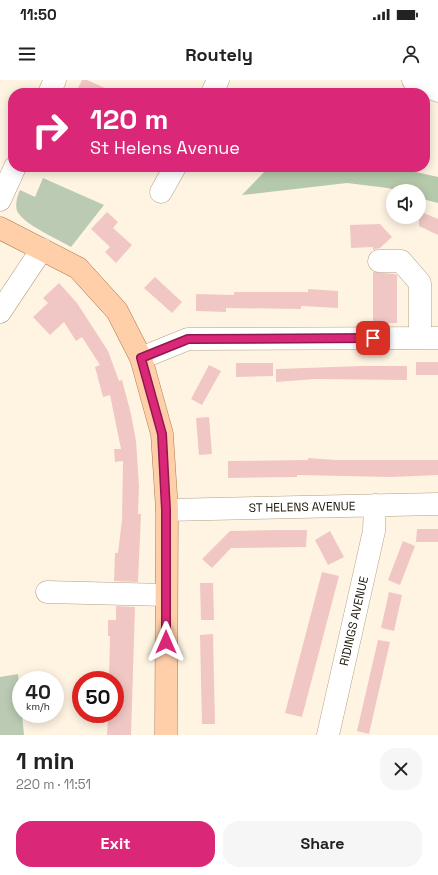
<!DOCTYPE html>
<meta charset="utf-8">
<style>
body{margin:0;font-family:"Space Grotesk",sans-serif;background:#f6f6f6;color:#222;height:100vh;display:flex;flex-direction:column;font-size:15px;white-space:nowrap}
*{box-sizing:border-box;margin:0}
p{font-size:13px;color:#767676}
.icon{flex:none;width:22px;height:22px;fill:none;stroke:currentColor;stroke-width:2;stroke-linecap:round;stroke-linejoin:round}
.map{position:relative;height:655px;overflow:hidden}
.details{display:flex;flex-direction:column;background:#fff;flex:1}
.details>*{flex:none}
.guide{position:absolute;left:8px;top:8px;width:422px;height:84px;border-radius:16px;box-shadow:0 2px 10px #0003;background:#db2777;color:#fff;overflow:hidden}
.buttons{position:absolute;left:386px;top:104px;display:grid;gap:8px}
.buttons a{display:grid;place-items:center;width:40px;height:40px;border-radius:50%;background:#fff;box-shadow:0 2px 10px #0003;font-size:20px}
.speed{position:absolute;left:12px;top:591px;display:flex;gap:8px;font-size:20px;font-weight:700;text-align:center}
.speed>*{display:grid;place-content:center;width:52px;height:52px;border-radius:50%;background:#fff;box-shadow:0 2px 10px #0003;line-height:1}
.speed small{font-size:10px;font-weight:400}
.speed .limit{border:6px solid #d22;background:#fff;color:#111}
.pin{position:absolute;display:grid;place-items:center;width:34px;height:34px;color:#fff;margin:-17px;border-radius:8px;box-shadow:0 2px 6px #0006}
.me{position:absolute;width:44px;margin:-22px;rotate:0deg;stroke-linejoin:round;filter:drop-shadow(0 0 3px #0008)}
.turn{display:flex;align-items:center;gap:14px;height:84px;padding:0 16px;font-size:18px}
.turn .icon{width:52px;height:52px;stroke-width:2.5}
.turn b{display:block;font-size:28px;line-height:34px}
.round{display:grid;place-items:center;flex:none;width:42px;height:42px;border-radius:16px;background:#f6f6f6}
.summary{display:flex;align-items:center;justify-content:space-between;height:68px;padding:0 16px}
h1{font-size:24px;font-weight:700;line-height:30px}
.primary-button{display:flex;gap:8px;margin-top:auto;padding:8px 16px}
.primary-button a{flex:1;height:46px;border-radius:16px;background:#db2777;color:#fff;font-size:16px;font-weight:700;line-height:46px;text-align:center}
.primary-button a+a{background:#f6f6f6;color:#222}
.status{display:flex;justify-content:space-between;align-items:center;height:28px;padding:0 20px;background:#fff;direction:ltr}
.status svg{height:11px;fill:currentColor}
header{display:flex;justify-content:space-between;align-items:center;height:52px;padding:0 16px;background:#fff;font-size:18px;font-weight:700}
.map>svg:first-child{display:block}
.green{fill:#bbcbb3}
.forest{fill:#b5c9ab}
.building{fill:#f0c7c5}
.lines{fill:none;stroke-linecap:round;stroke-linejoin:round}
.minor-casing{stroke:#b1a184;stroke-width:23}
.major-casing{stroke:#b0794c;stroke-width:23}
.minor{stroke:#fff;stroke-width:22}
.major{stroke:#ffcfa9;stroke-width:22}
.route-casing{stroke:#8e194d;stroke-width:10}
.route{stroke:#db2777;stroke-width:7}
.labels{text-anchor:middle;stroke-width:3;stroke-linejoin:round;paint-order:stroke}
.street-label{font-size:12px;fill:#1c160b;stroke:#fff}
</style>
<div class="status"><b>11:50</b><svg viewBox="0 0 49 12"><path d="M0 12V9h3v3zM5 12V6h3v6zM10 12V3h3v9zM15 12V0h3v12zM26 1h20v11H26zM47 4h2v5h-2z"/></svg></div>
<header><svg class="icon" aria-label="menu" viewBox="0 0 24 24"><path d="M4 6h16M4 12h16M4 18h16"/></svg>Routely<svg class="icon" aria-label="person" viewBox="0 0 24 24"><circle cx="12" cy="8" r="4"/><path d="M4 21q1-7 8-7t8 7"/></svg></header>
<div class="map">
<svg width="438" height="655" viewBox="0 0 438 655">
<rect width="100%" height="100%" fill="#fff4e2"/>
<!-- green -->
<path class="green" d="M43 98 104 125 71 167C58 159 24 145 17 131 15 125 17 116 20 110L35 117Z
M18 594 24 655H0V597Z"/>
<!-- forest -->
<path class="forest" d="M269 87H394L438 97V123L419 118V111H398L388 108 347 103 242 115Z"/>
<!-- building -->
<path class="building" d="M82 0H87L116 13H84L77 10Z
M419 131 438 139V155L419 146Z
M107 132 118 142 113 148 132 165 116 183 105 172 110 167 91 149Z
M380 144 392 157 380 168 373 170V167L351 168 350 145Z
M373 192 395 194 397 195V243H373Z
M155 197 182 222 172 233 144 208Z
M59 203 77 223 108 271 119 301 122 300 131 334 136 361 139 406 138 434H141L138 502 114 501 115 473H118L122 440 123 381 115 382 114 369H121L110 315 103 317 95 287 100 285 82 257 76 261 64 242 50 255 33 237 48 223 43 218Z
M308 209 338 211V228L301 226V229L226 228V232L196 231V214L234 215V212H308Z
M416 282H438V295H416Z
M236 283H273V296L236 297Z
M209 285 221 291 202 325 191 319Z
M362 286H407V300L316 299 276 302V289Z
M209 337 212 374 199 375 196 338Z
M308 378 336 380H438V395L392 397 297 395V397L228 398V381L308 380Z
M417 449H438V462H416Z
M280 450H307L306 467 231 468 212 488 202 479 230 451Z
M330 451 344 477 328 485 315 460Z
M403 461 415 466 400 505 388 500Z
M322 492 339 496 302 637 285 633Z
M200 503H213L214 540H201Z
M389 512 402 515 394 551 381 548Z
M116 526 135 527 131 655H107L108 637 115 638V600H109L110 556H108V540H116Z
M213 554 215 644H202L200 555Z
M378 560 390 562 369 654 357 651Z"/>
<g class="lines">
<defs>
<path id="minor" d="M413 0 438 11
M49 13 55 0
M212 13 218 0
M161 112 175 87
M0 120 15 87
M379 181H401L420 203V258
M0 232 42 169
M141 278 188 259 438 258
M167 430 438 424
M47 512 166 515
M328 655 374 451 375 425"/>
<path id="major" d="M0 148 78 188 117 231 141 278 162 354 167 430 166 655"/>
</defs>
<!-- minor casing -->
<use href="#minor" class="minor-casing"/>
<!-- major casing -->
<use href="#major" class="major-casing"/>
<!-- minor -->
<use href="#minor" class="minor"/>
<!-- major -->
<use href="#major" class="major"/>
</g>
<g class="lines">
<defs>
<path id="route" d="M166 562V430L162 354 141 278 188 259 373 258"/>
</defs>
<!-- route casing -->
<use href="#route" class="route-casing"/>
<!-- route -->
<use href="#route" class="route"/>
</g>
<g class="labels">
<!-- street labels -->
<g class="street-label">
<text transform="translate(302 427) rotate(-1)" y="4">ST HELENS AVENUE</text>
<text transform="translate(354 541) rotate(-77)" y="4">RIDINGS AVENUE</text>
</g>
</g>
</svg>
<div class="buttons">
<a><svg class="icon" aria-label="sound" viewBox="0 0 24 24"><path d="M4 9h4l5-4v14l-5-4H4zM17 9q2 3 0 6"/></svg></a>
</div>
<div class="speed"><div>40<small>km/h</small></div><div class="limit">50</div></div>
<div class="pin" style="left:373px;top:258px;background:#d93025"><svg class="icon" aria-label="arrive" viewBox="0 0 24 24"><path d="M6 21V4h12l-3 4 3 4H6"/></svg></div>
<svg class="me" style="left:166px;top:562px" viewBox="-20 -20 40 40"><path d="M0-17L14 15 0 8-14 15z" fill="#db2777" stroke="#fff" stroke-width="4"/></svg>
<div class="guide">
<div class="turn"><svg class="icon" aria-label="right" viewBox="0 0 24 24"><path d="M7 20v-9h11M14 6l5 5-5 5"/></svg><div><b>120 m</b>St Helens Avenue</div></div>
</div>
</div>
<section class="details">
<div class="summary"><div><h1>1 min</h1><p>220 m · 11:51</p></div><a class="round"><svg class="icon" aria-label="close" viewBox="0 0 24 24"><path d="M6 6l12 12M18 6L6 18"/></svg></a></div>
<div class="primary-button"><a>Exit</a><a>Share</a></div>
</section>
